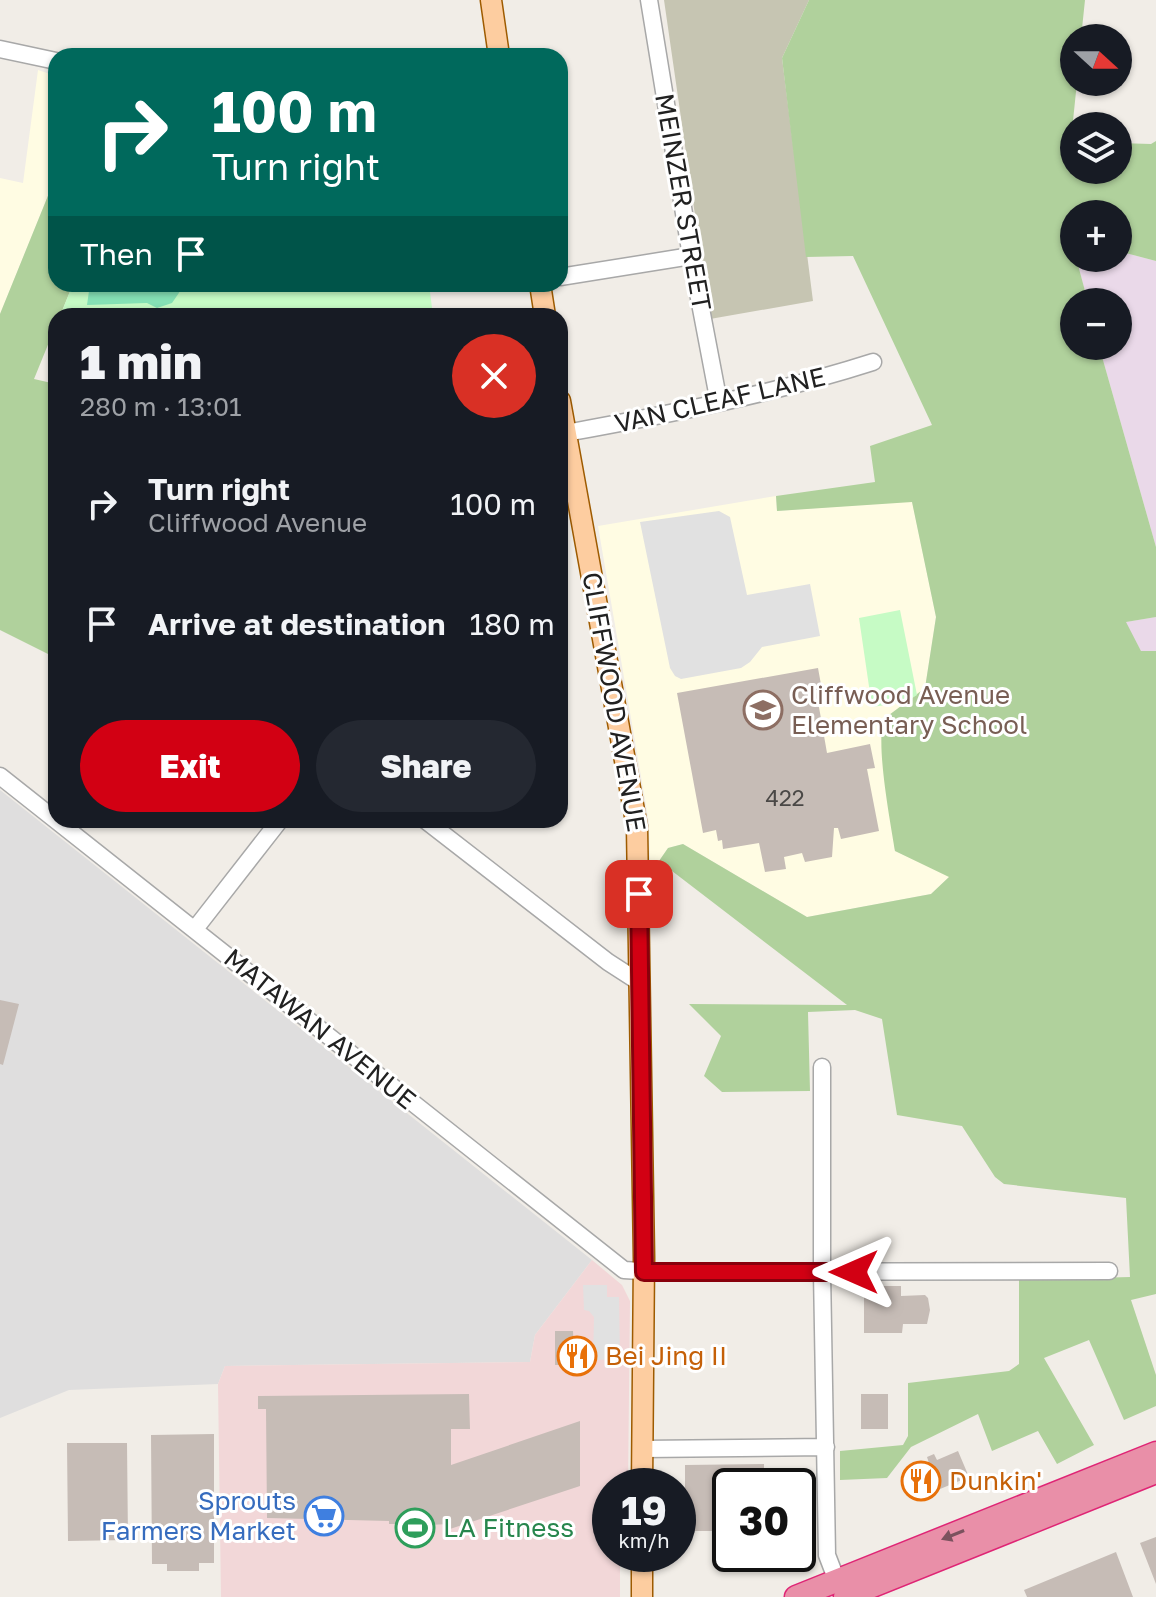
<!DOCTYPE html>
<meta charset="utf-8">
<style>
body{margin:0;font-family:"Golos Text",sans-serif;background:#242831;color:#f1f3f6;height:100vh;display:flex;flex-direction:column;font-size:30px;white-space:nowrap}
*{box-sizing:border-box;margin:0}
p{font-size:26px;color:#9ea1a6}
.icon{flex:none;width:44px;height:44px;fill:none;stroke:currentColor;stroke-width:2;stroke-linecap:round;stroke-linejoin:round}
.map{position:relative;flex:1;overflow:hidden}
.drawer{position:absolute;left:48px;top:308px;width:520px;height:520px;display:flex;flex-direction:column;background:#171b24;border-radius:24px;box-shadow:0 2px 6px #0004}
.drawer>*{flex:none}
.guide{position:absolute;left:48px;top:48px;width:520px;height:244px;border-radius:24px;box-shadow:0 2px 6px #0004;background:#00695c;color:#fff;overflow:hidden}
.needle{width:52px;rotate:111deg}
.fabs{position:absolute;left:1060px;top:24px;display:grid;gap:16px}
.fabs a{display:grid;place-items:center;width:72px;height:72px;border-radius:50%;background:#171b24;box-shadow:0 2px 6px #0004;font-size:40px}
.speed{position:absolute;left:592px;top:1468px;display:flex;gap:16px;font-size:40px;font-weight:700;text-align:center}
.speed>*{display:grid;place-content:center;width:104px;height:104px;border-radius:50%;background:#171b24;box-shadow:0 2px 6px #0004;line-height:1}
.speed small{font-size:20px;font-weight:400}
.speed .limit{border:4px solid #111;border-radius:12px;background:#fff;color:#111}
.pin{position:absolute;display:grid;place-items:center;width:68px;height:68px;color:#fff;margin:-34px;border-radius:16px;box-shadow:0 4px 12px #0006}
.me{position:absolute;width:88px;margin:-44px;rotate:270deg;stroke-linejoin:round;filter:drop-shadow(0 0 6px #0008)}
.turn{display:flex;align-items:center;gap:28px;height:168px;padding:0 32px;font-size:36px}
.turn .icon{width:104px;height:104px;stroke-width:2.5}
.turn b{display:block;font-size:56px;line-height:68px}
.then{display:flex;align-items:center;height:76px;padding:0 32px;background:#0003;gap:16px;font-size:30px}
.round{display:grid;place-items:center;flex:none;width:84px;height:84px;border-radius:42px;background:#242831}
.overview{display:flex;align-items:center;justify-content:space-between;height:136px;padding:0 32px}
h1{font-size:48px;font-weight:800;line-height:60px}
.action{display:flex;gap:16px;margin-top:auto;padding:16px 32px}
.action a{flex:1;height:92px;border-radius:48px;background:#d20013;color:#fff;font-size:32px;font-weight:800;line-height:92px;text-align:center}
.action a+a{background:#242831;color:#f1f3f6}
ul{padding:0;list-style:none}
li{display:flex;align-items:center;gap:24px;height:120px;padding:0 32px}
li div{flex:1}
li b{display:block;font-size:30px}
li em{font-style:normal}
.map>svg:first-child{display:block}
.residential{fill:#dfdede}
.commercial{fill:#f2d7d8}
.industrial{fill:#ead9e9}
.education{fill:#fffce3}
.construction{fill:#c6c5b2}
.forest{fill:#b0d19c}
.park{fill:#c6fbc5}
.pitch{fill:#85e1b5}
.parking{fill:#e1e1e1}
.building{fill:#c6bcb6}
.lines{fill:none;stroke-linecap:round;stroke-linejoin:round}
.minor-casing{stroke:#a8a8a8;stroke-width:19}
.major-casing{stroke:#9e5b00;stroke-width:23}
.highway-casing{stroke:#df2575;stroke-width:25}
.minor{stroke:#fff;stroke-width:16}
.major{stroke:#fdcda0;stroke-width:20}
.highway{stroke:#e98fa8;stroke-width:22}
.oneway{fill:#7b525e}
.route-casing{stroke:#88000c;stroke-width:20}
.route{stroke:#d20013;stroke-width:14}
.labels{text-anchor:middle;stroke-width:6;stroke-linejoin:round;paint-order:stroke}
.number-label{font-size:22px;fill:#4a4846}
.street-label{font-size:26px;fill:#212121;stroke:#fff}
.education-label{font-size:26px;fill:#785e54;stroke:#fff;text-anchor:start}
.food-label{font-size:26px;fill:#c56008;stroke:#fff;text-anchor:start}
.shop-label{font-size:26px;fill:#366cbe;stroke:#fff;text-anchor:end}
.leisure-label{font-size:26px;fill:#27864d;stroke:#fff;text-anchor:start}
</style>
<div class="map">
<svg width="1156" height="1597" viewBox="0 0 1156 1597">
<rect width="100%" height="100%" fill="#f1ede7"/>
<!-- residential -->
<path class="residential" d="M0 790 592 1260 535 1335 530 1362 225 1366 218 1384 69 1390 0 1418Z"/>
<!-- commercial -->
<path class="commercial" d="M592 1260 622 1285 630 1301 628 1486H610V1554H620V1597H221L218 1384 225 1366 530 1362 535 1335Z"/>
<!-- industrial -->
<path class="industrial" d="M1118 251 1156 261V547L1099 346H1118V302H1088L1076 258H1118Z
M1156 617V651H1141L1125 622Z"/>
<!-- education -->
<path class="education" d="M38 70 56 76V176L0 314V178L23 183Z
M776 496 777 511 912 501 936 617 925 688 881 726 895 851 950 876 931 894 807 917 683 844 668 848 659 861H650L649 823 598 526Z"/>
<!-- construction -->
<path class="construction" d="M664 0H809L782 58 813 301 710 319Z"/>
<!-- forest -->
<path class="forest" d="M809 0H1085L1081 38H1074V82H1077L1071 140 1074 141V170H1118V143L1151 144 1156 141V261L1118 251V214H1074V239H1071L1088 302H1074V346H1099L1156 547V617L1126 622 1141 651H1156V1294L1131 1300 1156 1375V1406L1124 1420 1089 1340 1044 1358 1094 1445 1057 1464 1038 1431 992 1451 978 1414 911 1447 887 1478 840 1480V1451L903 1445 908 1436V1383L1009 1371 1019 1364V1280L1130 1277 1126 1198 1004 1184 995 1177 962 1126 897 1115 882 1019 855 1010 808 1012 810 1091 722 1092 704 1076 721 1036 689 1004 847 1005 659 861 668 848 683 844 807 917 931 894 949 877 895 851C891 825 874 738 885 718L925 688 936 617 912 502 777 511 776 496 875 482 870 446 932 425 853 256 806 257 782 58Z
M56 176V284H73L60 316H56V325L34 379 56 384V658L0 630V314Z"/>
<!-- park -->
<path class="park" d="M73 284H429L433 316H60Z
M900 610 917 695 906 702 872 707 859 618Z"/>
<!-- pitch -->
<path class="pitch" d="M90 284H185L172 303 157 308 147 303 87 305Z"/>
<!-- parking -->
<path class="parking" d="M719 511 730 517 747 595 810 584 820 636 762 647 750 662 741 668 681 679 675 676 670 668 640 522Z
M583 1285H607V1297H619L620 1359 593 1360 594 1317 589 1311 584 1310Z"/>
<!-- building -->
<path class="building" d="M818 668 822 690H816L827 753 870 744 875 768 867 769 879 831 841 839 838 828H834L832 857 805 862 802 853 784 857 786 869 765 872 759 843 723 849 722 840 718 841 716 830 703 833 677 693Z
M0 1000 19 1004 3 1065 0 1064Z
M864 1286H901V1296L925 1295 928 1298 930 1310 927 1324H903L902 1333H864Z
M555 1331H573L574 1351H578V1361H564V1365H555Z
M469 1394 470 1429H451V1465L580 1421V1486L450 1529V1524L405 1526V1524H389V1521L267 1518 266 1409H258V1396Z
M861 1394H888V1429H861Z
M214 1434V1563H199V1571H167V1564H152L151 1435Z
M67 1443H127L128 1540 68 1541Z
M958 1451 969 1477 928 1494 925 1485 921 1487 917 1477 921 1476 918 1468 929 1463 927 1457 934 1454 937 1460Z
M764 1464V1486H730V1531H685V1465Z
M1156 1537V1584L1140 1543Z
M1116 1552 1133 1597H1027L1024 1590Z"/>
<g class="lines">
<defs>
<path id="minor" d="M649 0 691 256 719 403
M0 49 56 61
M560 277 691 256
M566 433C670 414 773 394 873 362
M0 776 624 1270 656 1272 1109 1271
M425 820 608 962 639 982
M195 929 280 820
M822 1067V1272L827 1555 837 1581
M643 1449 826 1447"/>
<path id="major" d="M491 0 499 56
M540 284 545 316
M560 401 637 827 644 1258 642 1486
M642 1554V1597"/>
<path id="highway" d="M796 1597 1156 1453
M845 1597 1156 1472"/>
</defs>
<!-- minor casing -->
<use href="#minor" class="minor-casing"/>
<!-- major casing -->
<use href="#major" class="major-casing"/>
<!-- highway casing -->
<use href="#highway" class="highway-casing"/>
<!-- minor -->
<use href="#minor" class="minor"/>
<!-- major -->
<use href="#major" class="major"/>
<!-- highway -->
<use href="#highway" class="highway"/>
</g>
<!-- one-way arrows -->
<defs><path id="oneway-solid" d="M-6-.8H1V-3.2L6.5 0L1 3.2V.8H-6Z" transform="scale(2)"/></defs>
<use class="oneway" href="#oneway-solid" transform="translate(953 1535) rotate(158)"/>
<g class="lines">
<defs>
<path id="route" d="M639 894 644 1272H854"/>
</defs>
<!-- route casing -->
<use href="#route" class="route-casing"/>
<!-- route -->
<use href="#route" class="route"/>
</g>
<!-- icons -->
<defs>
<symbol id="school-ring" viewBox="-11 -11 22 22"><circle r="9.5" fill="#fff" stroke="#8d6e63" stroke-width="1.5"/><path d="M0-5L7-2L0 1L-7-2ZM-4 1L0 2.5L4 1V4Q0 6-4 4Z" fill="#8d6e63"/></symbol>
<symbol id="restaurant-ring" viewBox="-11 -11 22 22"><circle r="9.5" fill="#fff" stroke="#e8710a" stroke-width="1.5"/><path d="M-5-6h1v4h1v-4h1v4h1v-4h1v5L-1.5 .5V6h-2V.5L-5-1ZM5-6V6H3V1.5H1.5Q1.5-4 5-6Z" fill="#e8710a"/></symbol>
<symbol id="supermarket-ring" viewBox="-11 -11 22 22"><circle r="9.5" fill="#fff" stroke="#3f7fe0" stroke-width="1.5"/><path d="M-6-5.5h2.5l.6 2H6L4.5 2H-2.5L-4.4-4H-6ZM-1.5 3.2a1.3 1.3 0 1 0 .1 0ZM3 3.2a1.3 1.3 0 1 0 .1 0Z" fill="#3f7fe0"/></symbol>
<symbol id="stadium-ring" viewBox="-11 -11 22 22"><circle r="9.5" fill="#fff" stroke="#2e9e5b" stroke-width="1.5"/><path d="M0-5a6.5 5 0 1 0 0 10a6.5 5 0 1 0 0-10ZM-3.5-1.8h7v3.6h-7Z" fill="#2e9e5b"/></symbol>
</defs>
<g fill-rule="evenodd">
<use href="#school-ring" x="741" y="688" width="44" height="44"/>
<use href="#restaurant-ring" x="555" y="1334" width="44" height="44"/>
<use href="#restaurant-ring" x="899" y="1459" width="44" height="44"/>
<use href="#supermarket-ring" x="302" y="1494" width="44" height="44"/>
<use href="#stadium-ring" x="393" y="1506" width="44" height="44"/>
</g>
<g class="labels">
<!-- number labels -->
<g class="number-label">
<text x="785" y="806">422</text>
</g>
<!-- street labels -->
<g class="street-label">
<text transform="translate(683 202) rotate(80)" y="9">MEINZER STREET</text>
<text transform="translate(720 400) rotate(-13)" y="9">VAN CLEAF LANE</text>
<text transform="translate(614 702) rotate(80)" y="9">CLIFFWOOD AVENUE</text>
<text transform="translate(320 1029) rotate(39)" y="9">MATAWAN AVENUE</text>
</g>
<!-- education labels -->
<g class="education-label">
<text x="791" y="704">Cliffwood Avenue<tspan x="791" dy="30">Elementary School</tspan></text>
</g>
<!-- food labels -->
<g class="food-label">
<text x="605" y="1365">Bei Jing II</text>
<text x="949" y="1490">Dunkin'</text>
</g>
<!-- shop labels -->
<g class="shop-label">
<text x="296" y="1510">Sprouts<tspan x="296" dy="30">Farmers Market</tspan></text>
</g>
<!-- leisure labels -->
<g class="leisure-label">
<text x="443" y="1537">LA Fitness</text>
</g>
</g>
</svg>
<div class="fabs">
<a><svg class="needle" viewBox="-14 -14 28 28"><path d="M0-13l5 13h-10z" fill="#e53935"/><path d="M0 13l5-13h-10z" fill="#9ea1a6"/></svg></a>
<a><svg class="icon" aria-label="layers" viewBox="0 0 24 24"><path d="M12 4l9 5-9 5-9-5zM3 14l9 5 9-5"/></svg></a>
<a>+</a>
<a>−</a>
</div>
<div class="speed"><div>19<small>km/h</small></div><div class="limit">30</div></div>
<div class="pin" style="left:639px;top:894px;background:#d93025"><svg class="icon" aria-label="arrive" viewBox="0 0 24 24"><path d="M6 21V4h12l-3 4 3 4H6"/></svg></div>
<svg class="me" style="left:854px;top:1272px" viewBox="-20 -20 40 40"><path d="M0-17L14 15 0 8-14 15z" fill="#d20013" stroke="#fff" stroke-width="4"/></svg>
<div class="guide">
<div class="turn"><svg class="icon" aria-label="right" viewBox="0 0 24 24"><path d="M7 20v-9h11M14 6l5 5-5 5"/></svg><div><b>100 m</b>Turn right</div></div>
<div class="then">Then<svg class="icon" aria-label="arrive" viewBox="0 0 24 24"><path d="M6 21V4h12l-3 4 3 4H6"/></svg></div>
</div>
<section class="drawer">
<div class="overview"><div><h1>1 min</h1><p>280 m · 13:01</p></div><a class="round" style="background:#d93025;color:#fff"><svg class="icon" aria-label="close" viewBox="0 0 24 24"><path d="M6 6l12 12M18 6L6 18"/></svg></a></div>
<ul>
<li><svg class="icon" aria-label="right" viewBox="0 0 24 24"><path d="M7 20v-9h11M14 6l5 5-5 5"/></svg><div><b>Turn right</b><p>Cliffwood Avenue</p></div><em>100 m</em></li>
<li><svg class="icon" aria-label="arrive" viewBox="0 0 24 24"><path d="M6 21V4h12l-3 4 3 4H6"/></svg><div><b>Arrive at destination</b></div><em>180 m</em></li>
</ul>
<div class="action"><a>Exit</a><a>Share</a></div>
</section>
</div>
